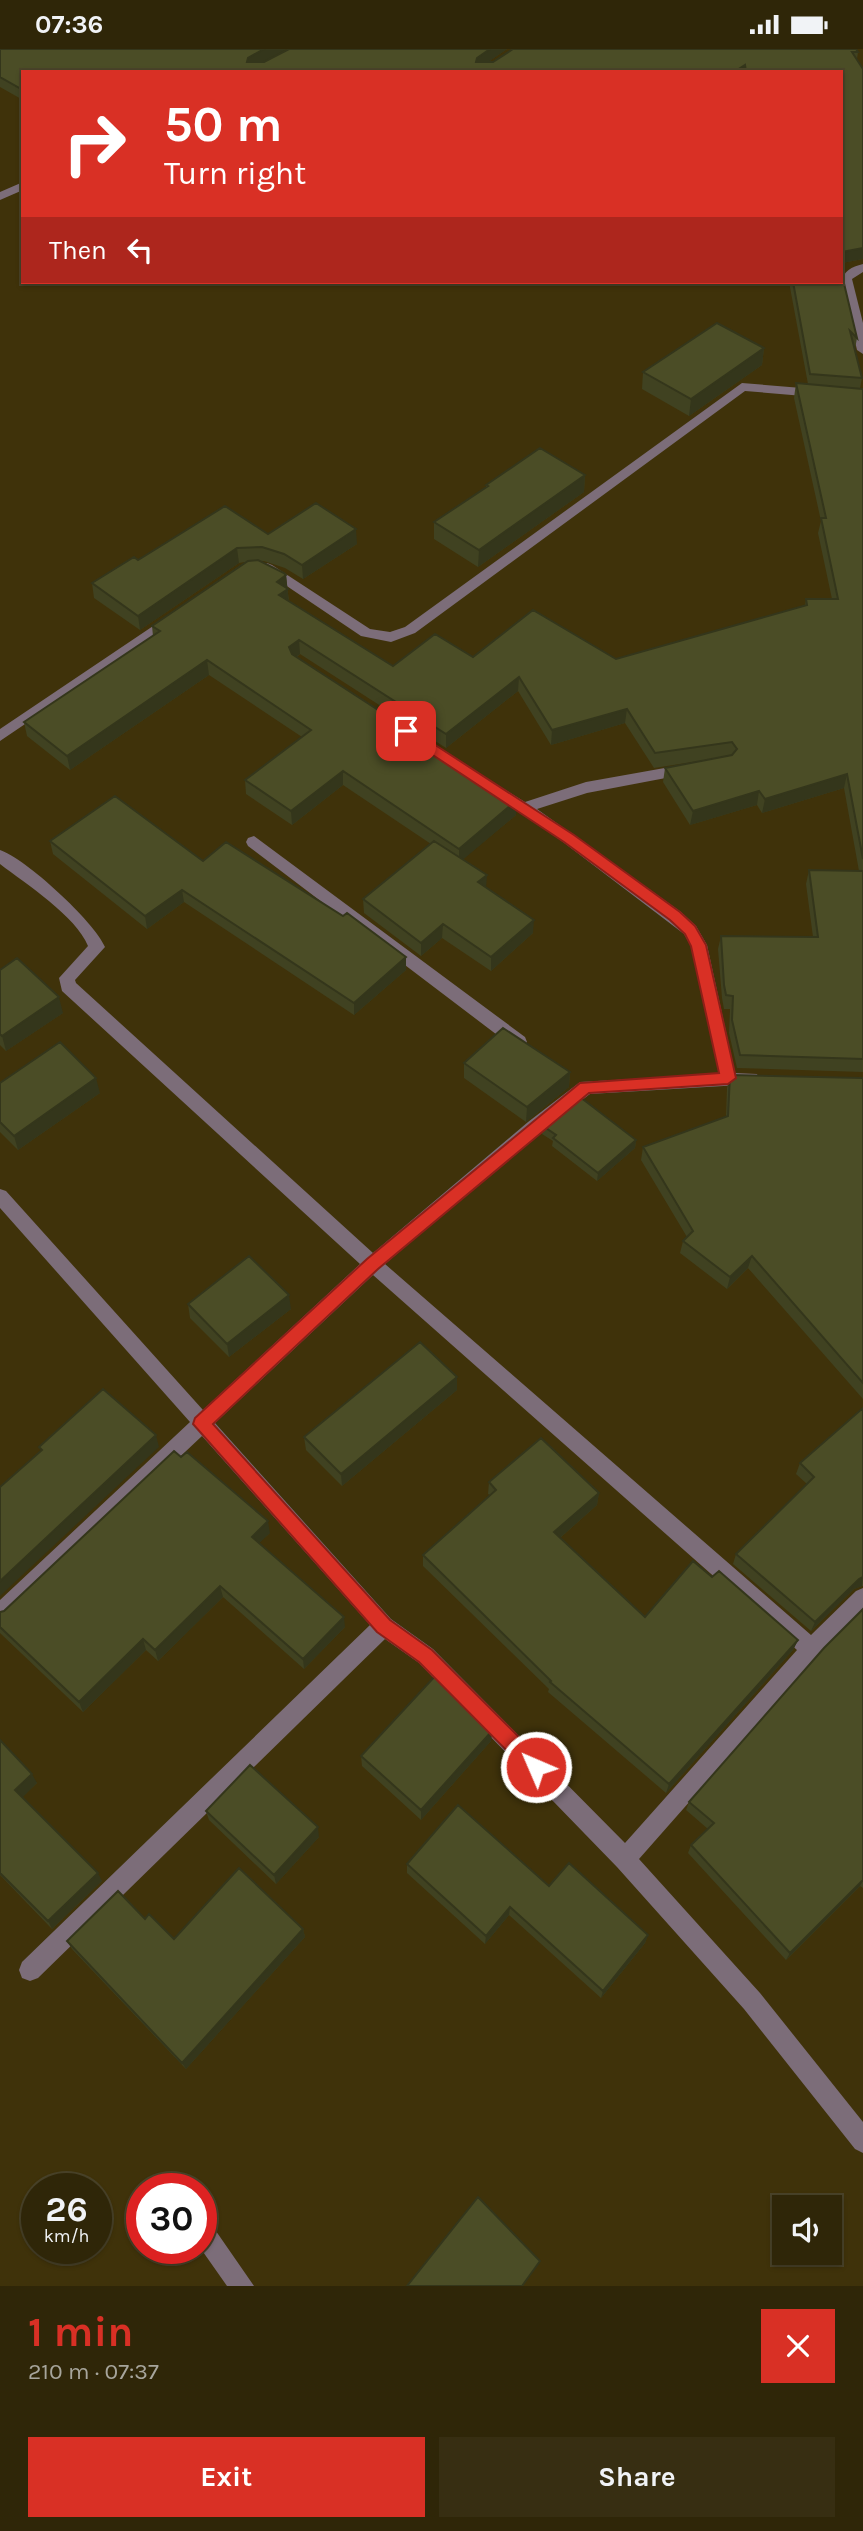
<!DOCTYPE html>
<meta charset="utf-8">
<style>
body{margin:0;font-family:Karla,sans-serif;background:#372e12;color:#f1f3f6;height:100vh;display:flex;flex-direction:column;font-size:26px;white-space:nowrap}
*{box-sizing:border-box;margin:0}
p{font-size:23px;color:#a7a59c}
.icon{flex:none;width:38px;height:38px;fill:none;stroke:currentColor;stroke-width:2;stroke-linecap:round;stroke-linejoin:round}
.map{position:relative;height:2237px;overflow:hidden}
.side{display:flex;flex-direction:column;background:#2f2608;flex:1}
.side>*{flex:none}
.top-card{position:absolute;left:21px;top:21px;width:822px;height:214px;border-radius:0px;box-shadow:0 2px 5px #0004,0 0 0 2px #4a4329;background:#d93025;color:#fff;overflow:hidden}
.fabs{position:absolute;left:772px;top:2146px;display:grid;gap:14px}
.fabs a{display:grid;place-items:center;width:70px;height:70px;border-radius:0px;background:#2f2608;box-shadow:0 2px 5px #0004,0 0 0 2px #4a4329;font-size:35px}
.speed{position:absolute;left:21px;top:2124px;display:flex;gap:14px;font-size:35px;font-weight:700;text-align:center}
.speed>*{display:grid;place-content:center;width:91px;height:91px;border-radius:50%;background:#2f2608;box-shadow:0 2px 5px #0004,0 0 0 2px #4a4329;line-height:1}
.speed small{font-size:18px;font-weight:400}
.speed .limit{border:10px solid #d22;background:#fff;color:#111}
.pin{position:absolute;display:grid;place-items:center;width:60px;height:60px;color:#fff;margin:-30px;border-radius:14px;box-shadow:0 4px 10px #0006}
.me{position:absolute;width:77px;margin:-38px;rotate:315deg;stroke-linejoin:round;filter:drop-shadow(0 0 5px #0008)}
.turn{display:flex;align-items:center;gap:24px;height:147px;padding:0 28px;font-size:32px}
.turn .icon{width:91px;height:91px;stroke-width:2.5}
.turn b{display:block;font-size:49px;line-height:60px}
.then{display:flex;align-items:center;height:66px;padding:0 28px;background:#0003;gap:14px;font-size:26px}
.round{display:grid;place-items:center;flex:none;width:74px;height:74px;border-radius:0px;background:#372e12}
.overview{display:flex;align-items:center;justify-content:space-between;height:119px;padding:0 28px}
h1{font-size:42px;font-weight:700;line-height:52px;color:#d93025}
.primary-button{display:flex;gap:14px;margin-top:auto;padding:14px 28px}
.primary-button a{flex:1;height:80px;border-radius:0px;background:#d93025;color:#fff;font-size:28px;font-weight:700;line-height:80px;text-align:center}
.primary-button a+a{background:#372e12;color:#f1f3f6}
.status{display:flex;justify-content:space-between;align-items:center;height:49px;padding:0 35px;background:#2f2608;direction:ltr}
.status svg{height:19px;fill:currentColor}
.map>svg:first-child{display:block}
.lines{fill:none;stroke-linecap:round;stroke-linejoin:round}
.minor{fill:#7c6d79;fill-rule:evenodd}
.wall{fill:#404221}
.shaded-wall{fill:#34361b}
.building{fill:#4b4d26;stroke:#34361b;stroke-width:2}
.route{fill:#d93025;stroke:#8d1f18;stroke-width:2}
</style>
<div class="status"><b>07:36</b><svg viewBox="0 0 49 12"><path d="M0 12V9h3v3zM5 12V6h3v6zM10 12V3h3v9zM15 12V0h3v12zM26 1h20v11H26zM47 4h2v5h-2z"/></svg></div>
<div class="map">
<svg width="863" height="2237" viewBox="0 0 863 2237">
<rect width="100%" height="100%" fill="#3f320a"/>
<g class="lines">
<!-- minor -->
<path class="minor" d="M23 133V141L0 151V143Z
M863 215V223L852 230 863 274V305L857 301 841 233C844 222 851 218 863 215Z
M742 334 863 344V352L745 342 415 584 391 593 361 587 260 519 267 514 272 516 370 580 390 583 405 578Z
M171 565 178 570 176 573 0 692V680Z
M687 715 695 720 692 724 587 744 537 760 681 863 696 877 707 896 735 1024 757 1025 759 1030 757 1035 590 1045 540 1083 385 1215 811 1586 856 1542 863 1539V1563L818 1607 639 1810 760 1944 863 2073V2104L855 2100 744 1960 617 1818 419 1614 385 1590 38 1929 30 1932 22 1929 19 1921 22 1913 370 1576 202 1387 7 1571 0 1574V1551L190 1373 0 1159V1140L6 1142 203 1361 360 1215 62 942 59 929 88 897C76 867 26 835 0 815V801C25 809 95 873 105 898L75 931 76 934 373 1204 528 1073 580 1033 719 1025 691 897 684 885 563 793 491 743 499 737 525 753 586 733ZM373 1226 797 1601 625 1794 433 1600 391 1570 215 1374Z
M254 787 525 988 527 993 525 998H513L248 797 246 793 248 789Z
M201 2168 209 2172 254 2237H227L201 2200Z"/>
</g>
<!-- wall -->
<path class="wall" d="M0 0 264 13 289 0H507L488 13 858 3 857 10 863 20V210L842 214V23H23V51L0 38Z
M789 233H842L857 289 855 300 862 329 860 339 863 340V1023L737 1019 729 984 730 960H724L722 949 718 900 721 887 813 888 806 835 809 821 859 822 844 739 762 764 757 756 690 776 663 733 665 719 712 710 654 719 625 674 551 696 518 642 446 699 300 605 297 608 516 766 463 810 486 839 533 884 491 922 442 889 421 907 364 864 363 850 431 795 343 736 292 776 246 745 245 731 302 688 209 626 70 721 27 687 24 673 153 587 152 577 245 513 239 514 140 581 94 549 92 534 138 511 268 485 357 495 303 530 285 519 264 512H261L286 526 289 553 393 617 473 608 616 610 805 557 806 550H832L818 484 821 472 794 349 796 334 808 335Z
M764 299 762 316 689 367 642 340 643 323Z
M585 426 584 443 478 518 434 490V473L486 438V436Z
M50 792 203 812 406 921 354 966 184 853 147 880 53 805Z
M0 921 63 964 6 1002 0 996Z
M464 1014 570 1023 569 1038 526 1073 464 1029Z
M730 1026 863 1029V1350L748 1219 727 1240 680 1204 683 1192 687 1188 641 1111 643 1098 726 1068 727 1039Z
M0 1034 100 1044 18 1101 0 1083Z
M543 1077 636 1091 635 1099 597 1132 552 1097 553 1092 542 1085Z
M188 1255 291 1260 229 1308 190 1269Z
M457 1341 342 1437 306 1401 304 1388Z
M863 1359V1537H862L854 1540 811 1582 733 1515 736 1505 807 1435 796 1425 800 1414Z
M489 1433 599 1444 597 1456 560 1489 645 1568 712 1528 798 1591 793 1601 666 1744 548 1643 549 1640 423 1517V1506L490 1446 488 1445Z
M270 1484 259 1494 345 1578 304 1620 223 1548 158 1612 146 1601 83 1663 0 1584V1563Z
M863 1561V1839L860 1837 786 1911 688 1804 691 1796 708 1780 686 1761 689 1753Z
M492 1682 491 1692 421 1771 362 1717 361 1707Z
M0 1691 37 1734 22 1748 102 1832 52 1880 0 1826Z
M206 1762 319 1788 276 1835 209 1771Z
M407 1815 549 1837 648 1886 645 1894 601 1949 509 1866 485 1895 407 1824Z
M145 1870 174 1890 303 1880 305 1888 186 2020 72 1900 67 1892Z"/>
<!-- shaded-wall -->
<path class="shaded-wall" d="M264 0H287L249 21 247 13 248 9Z
M490 0H507L477 21V9Z
M745 16 744 23H734Z
M863 199V210L842 214V203Z
M764 299 762 316 689 367 691 350Z
M585 426 584 443 478 518 479 501Z
M356 480 357 495 303 530 302 516Z
M237 499 239 514 140 581 138 567Z
M286 526 289 554 280 561 277 533Z
M299 591 300 605 290 612 289 598Z
M207 611 209 626 70 721 67 707Z
M519 628 518 642 446 699V685Z
M627 660 625 674 551 696 552 681Z
M343 722V736L292 776 291 762Z
M847 725 844 739 762 764 765 750Z
M759 742 757 756 690 776 693 762Z
M517 751 516 766 459 814V800Z
M487 826 486 840 478 833Z
M182 841 184 853 147 880 145 867Z
M534 871 533 884 491 922V908Z
M443 875 442 889 421 907V894Z
M406 908V921L354 966V954Z
M59 948 63 964 6 1002 2 987Z
M570 1023 569 1038 526 1073 527 1058Z
M96 1029 100 1044 18 1101 14 1087Z
M636 1091 635 1099 597 1132 598 1124Z
M752 1207 748 1219 727 1240 730 1228Z
M289 1246 291 1260 229 1308 227 1295Z
M457 1328V1341L342 1437 341 1425Z
M156 1386 159 1398 0 1547V1532Z
M599 1444 597 1456 553 1495 554 1483Z
M268 1472 270 1484 254 1499 252 1488Z
M863 1528 862 1537 854 1540 811 1582 815 1573 859 1530Z
M220 1537 223 1548 158 1612 155 1601Z
M344 1568 345 1578 304 1620 303 1610Z
M143 1590 146 1601 83 1663 79 1653Z
M798 1591 793 1601 666 1744 669 1735Z
M492 1682 491 1692 421 1771V1761Z
M32 1725 37 1734 21 1750 15 1741Z
M318 1778 319 1788 276 1835 274 1826Z
M98 1824 102 1832 52 1880 48 1872Z
M863 1831 860 1837 786 1911 790 1904Z
M510 1858 509 1866 485 1895 486 1887Z
M303 1880 305 1888 186 2020 182 2014Z
M648 1886 645 1894 601 1949 603 1942Z"/>
<!-- building -->
<path class="building" d="M0 0H264L248 9 247 13H264L289 0H490L477 9 476 13H493L513 0H856L858 3H852L863 20V199L842 203V23H746L745 16 734 23H23V41L0 28Z
M842 226 857 289 850 282 862 329 810 325 793 233H842Z
M717 274 764 299 691 350 643 323Z
M796 334 863 340V810L847 725 765 750 759 742 693 762 665 719 732 706 737 700 732 693 655 704 627 660 552 681 519 628 446 685 299 591 289 598 292 605 517 751 459 800 343 722 291 762 245 731 311 681 207 611 67 707 24 673 160 582 152 577 248 512 258 511 284 524 286 526 277 533 288 540 279 546 393 617 435 585 473 608 533 561 616 610 807 556 806 550H838L821 469H826Z
M540 399 585 426 479 501 434 473 488 437 486 436Z
M316 454 356 480 302 516 284 505 262 498 237 499 138 567 92 534 134 508 138 511 225 457 268 485Z
M115 747 203 812 226 793 343 867 347 864 406 908 354 954 182 841 145 867 50 792Z
M434 792 487 826 478 833 534 871 491 908 443 875 421 894 363 850Z
M809 821 863 822V1010L740 1006 732 971 733 947 726 946 724 936 721 887 818 888Z
M17 909 59 948 2 987 0 985V921Z
M503 979 570 1023 527 1058 464 1014Z
M60 993 96 1029 14 1087 0 1073V1034Z
M730 1026 863 1029V1334L752 1207 730 1228 683 1192 693 1182 643 1098 728 1067Z
M580 1048 636 1091 598 1124 553 1089 556 1086 543 1077Z
M249 1207 289 1246 227 1295 188 1255Z
M420 1293 457 1328 341 1425 304 1388Z
M103 1340 156 1386 0 1532V1438L42 1401 39 1398Z
M863 1359V1528L859 1530 815 1573 736 1505 814 1428 800 1414Z
M541 1389 599 1444 554 1483 645 1568 693 1512 712 1528 719 1522 798 1591 669 1735 550 1633 551 1632 423 1506 496 1441 489 1433Z
M174 1402 181 1408 187 1403 268 1472 252 1488 344 1568 303 1610 220 1537 155 1601 143 1590 79 1653 0 1578V1563L4 1562Z
M863 1560V1831L790 1904 691 1796 714 1774 689 1753 824 1599Z
M437 1625 492 1682 421 1761 361 1707Z
M0 1691 32 1725 15 1741 98 1824 48 1872 0 1824Z
M250 1716 318 1778 274 1826 206 1762Z
M458 1756 549 1837 569 1814 648 1886 603 1942 510 1858 486 1887 407 1815Z
M239 1819 303 1880 182 2014 67 1892 118 1842 145 1870 149 1865 174 1890Z
M478 2148 540 2212 522 2237H407Z"/>
<!-- route -->
<path class="route" d="M406 677 574 786 680 863 695 877 706 896 736 1029 728 1035 589 1044 378 1220 213 1375 390 1571 432 1601 542 1711 545 1718 542 1724 536 1727 529 1724 419 1613 377 1583 193 1375 195 1369 367 1210 580 1034 719 1024 691 897 685 885 670 871 564 793 401 685 399 682Z"/>
</svg>
<div class="fabs">
<a><svg class="icon" aria-label="sound" viewBox="0 0 24 24"><path d="M4 9h4l5-4v14l-5-4H4zM17 9q2 3 0 6"/></svg></a>
</div>
<div class="speed"><div>26<small>km/h</small></div><div class="limit">30</div></div>
<div class="pin" style="left:406px;top:682px;background:#d93025"><svg class="icon" aria-label="arrive" viewBox="0 0 24 24"><path d="M6 21V4h12l-3 4 3 4H6"/></svg></div>
<svg class="me" style="left:536px;top:1718px" viewBox="-20 -20 40 40"><circle r="17" fill="#d93025" stroke="#fff" stroke-width="3"/><path d="M0-11L8 9 0 5-8 9z" fill="#fff"/></svg>
<div class="top-card">
<div class="turn"><svg class="icon" aria-label="right" viewBox="0 0 24 24"><path d="M7 20v-9h11M14 6l5 5-5 5"/></svg><div><b>50 m</b>Turn right</div></div>
<div class="then">Then<svg class="icon" aria-label="left" viewBox="0 0 24 24"><path d="M17 20v-9H6M10 6l-5 5 5 5"/></svg></div>
</div>
</div>
<section class="side">
<div class="overview"><div><h1>1 min</h1><p>210 m · 07:37</p></div><a class="round" style="background:#d93025;color:#fff"><svg class="icon" aria-label="close" viewBox="0 0 24 24"><path d="M6 6l12 12M18 6L6 18"/></svg></a></div>
<div class="primary-button"><a>Exit</a><a>Share</a></div>
</section>
